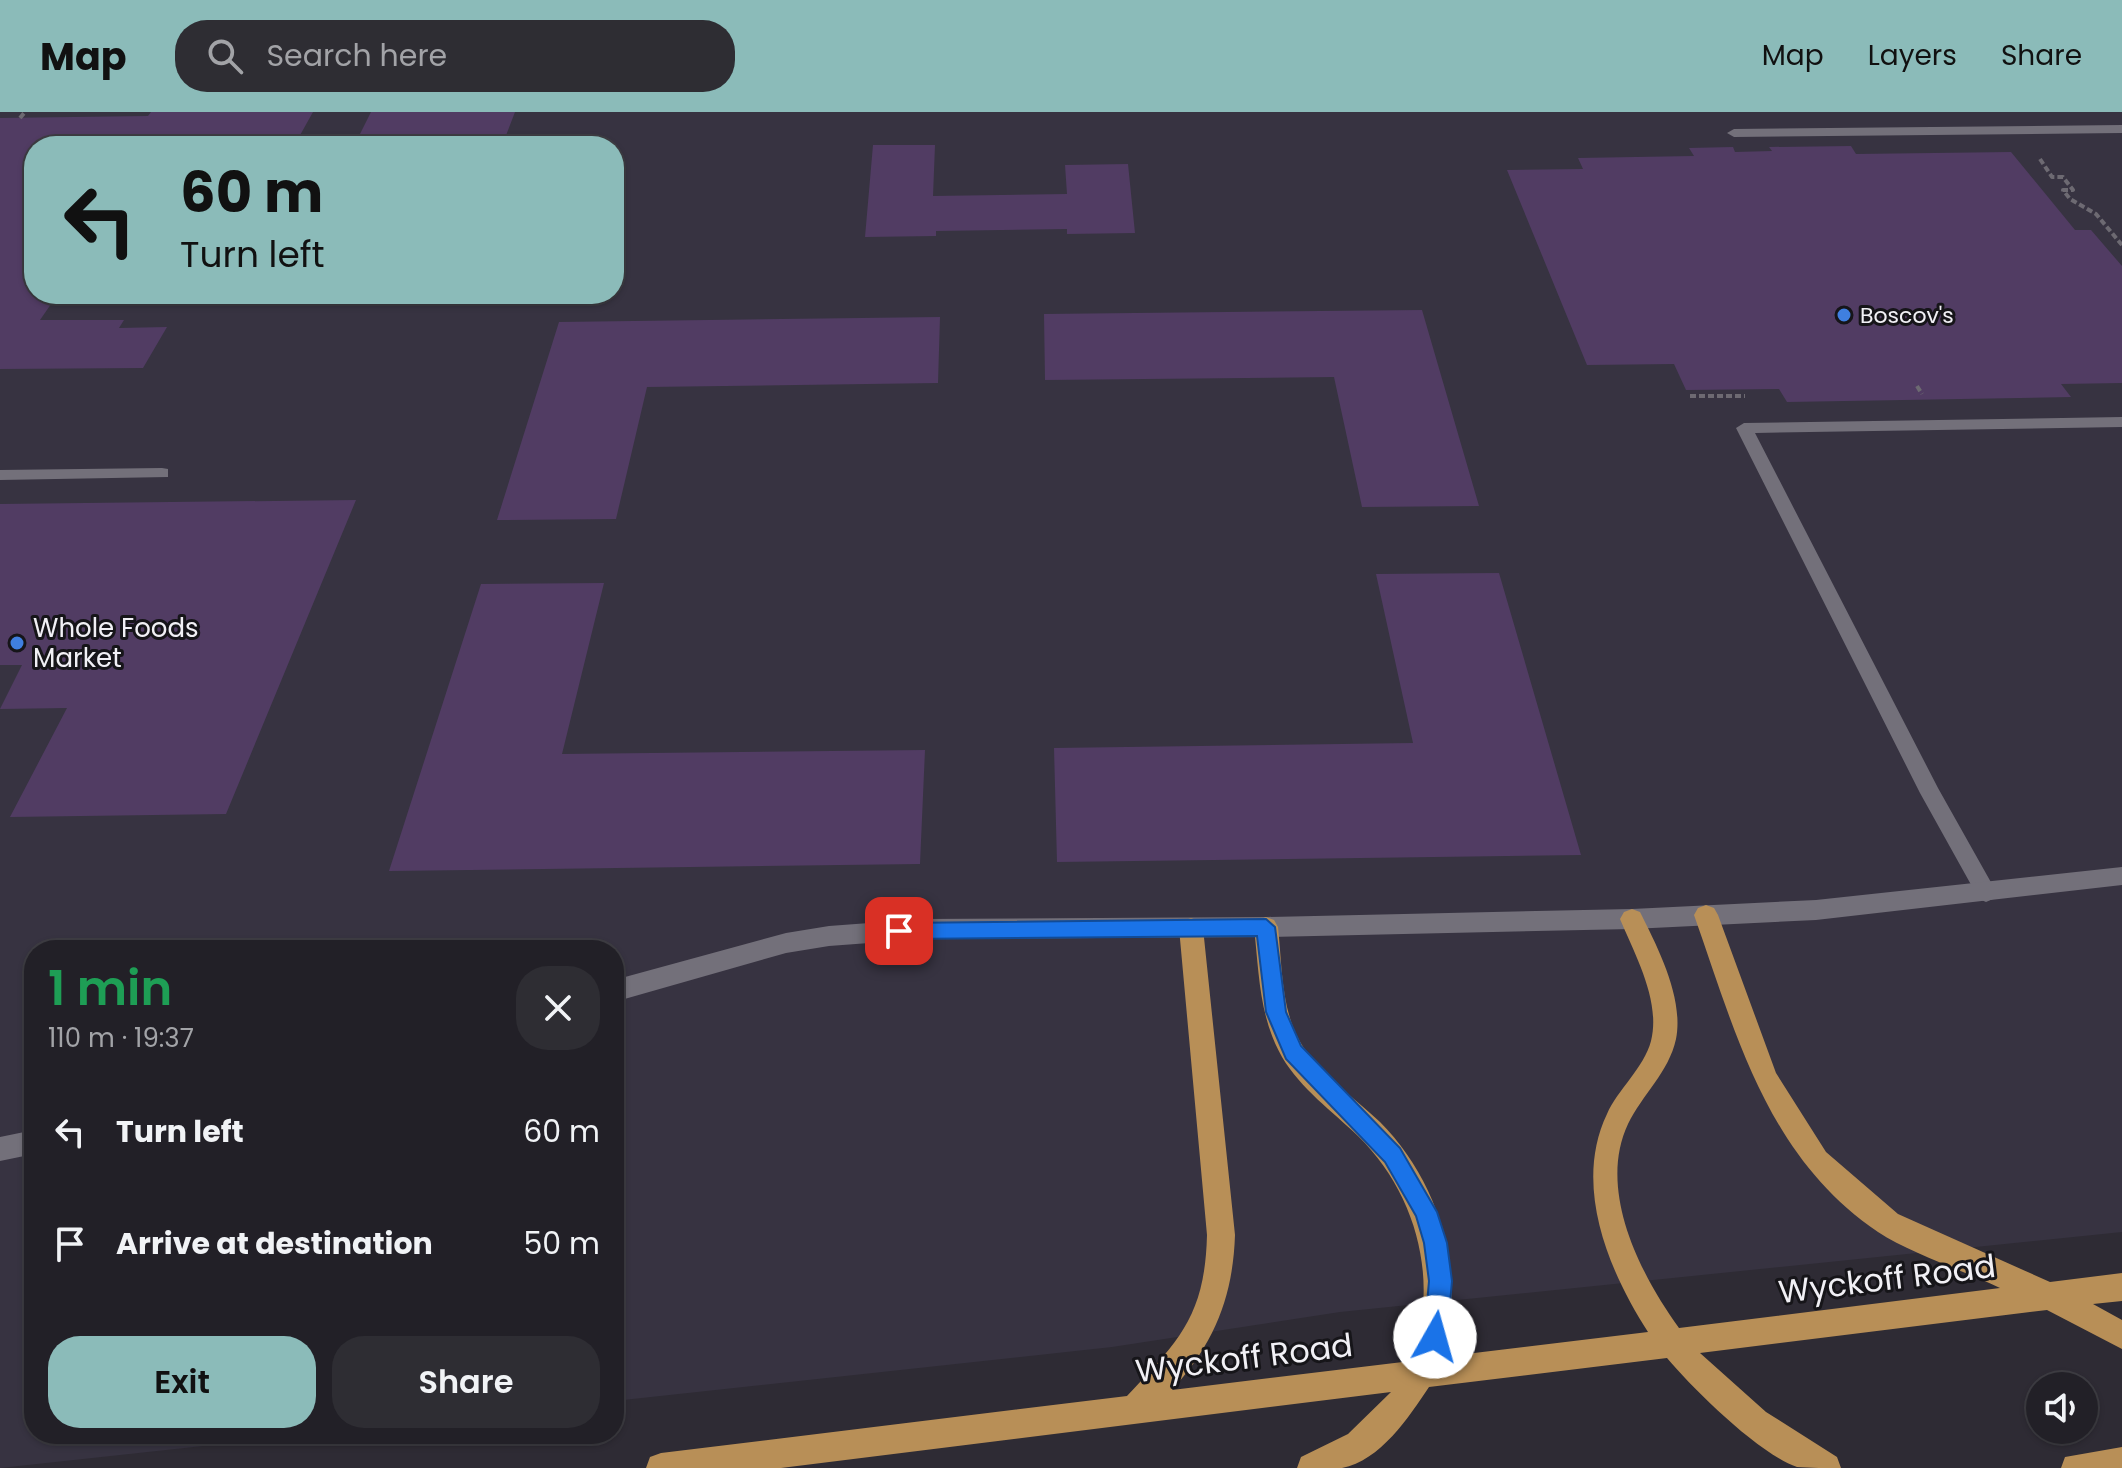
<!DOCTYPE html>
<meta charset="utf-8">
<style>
body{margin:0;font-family:Poppins,sans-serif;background:#2e2d33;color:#f1f3f6;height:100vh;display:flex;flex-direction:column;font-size:30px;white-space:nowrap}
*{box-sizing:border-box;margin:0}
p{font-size:26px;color:#a2a3a7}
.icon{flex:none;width:44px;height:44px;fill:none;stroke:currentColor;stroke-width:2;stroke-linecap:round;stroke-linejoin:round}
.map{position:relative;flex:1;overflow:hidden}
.sheet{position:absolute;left:24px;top:828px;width:600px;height:504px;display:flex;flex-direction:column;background:#222027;border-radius:32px;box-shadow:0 2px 6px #0004,0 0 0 2px #3f3e44}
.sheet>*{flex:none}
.top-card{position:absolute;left:24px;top:24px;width:600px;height:168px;border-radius:32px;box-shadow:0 2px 6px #0004,0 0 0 2px #3f3e44;background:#8bbbb9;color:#111;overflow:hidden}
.controls{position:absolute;left:2026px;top:1260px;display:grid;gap:16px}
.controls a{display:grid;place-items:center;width:72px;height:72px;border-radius:50%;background:#222027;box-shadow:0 2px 6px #0004,0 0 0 2px #3f3e44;font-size:40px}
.pin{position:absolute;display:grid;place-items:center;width:68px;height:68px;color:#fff;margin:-34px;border-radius:16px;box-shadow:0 4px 12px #0006}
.me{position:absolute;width:88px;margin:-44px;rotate:7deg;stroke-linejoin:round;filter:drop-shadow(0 0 6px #0008)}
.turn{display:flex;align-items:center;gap:28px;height:168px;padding:0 24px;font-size:36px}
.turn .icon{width:104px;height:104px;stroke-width:2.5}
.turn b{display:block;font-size:56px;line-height:68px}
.round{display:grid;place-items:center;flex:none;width:84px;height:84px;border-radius:32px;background:#2e2d33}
.headline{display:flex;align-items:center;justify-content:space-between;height:136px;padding:0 24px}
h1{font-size:48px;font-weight:600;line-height:60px;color:#1e9e55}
.primary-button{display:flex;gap:16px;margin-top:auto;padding:16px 24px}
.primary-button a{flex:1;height:92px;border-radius:32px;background:#8bbbb9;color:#111;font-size:32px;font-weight:600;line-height:92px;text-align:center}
.primary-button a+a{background:#2e2d33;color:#f1f3f6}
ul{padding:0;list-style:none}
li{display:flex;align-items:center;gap:24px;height:112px;padding:0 24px}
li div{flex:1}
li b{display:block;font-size:30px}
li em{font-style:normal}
header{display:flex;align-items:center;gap:48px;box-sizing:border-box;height:112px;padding:0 40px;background:#8bbbb9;color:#111}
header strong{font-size:38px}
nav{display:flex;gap:44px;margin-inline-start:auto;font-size:28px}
.search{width:560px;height:72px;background:#2e2d33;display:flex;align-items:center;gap:20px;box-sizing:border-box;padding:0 28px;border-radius:32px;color:#a2a3a7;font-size:30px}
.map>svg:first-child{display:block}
.built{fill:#373341;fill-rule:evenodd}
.building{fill:#513c63}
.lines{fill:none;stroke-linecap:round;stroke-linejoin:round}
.path{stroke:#6d6a72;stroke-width:4;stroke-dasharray:6 3;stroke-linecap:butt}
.service{fill:#73707a;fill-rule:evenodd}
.minor{fill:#73707a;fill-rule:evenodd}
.primary{fill:#b88f57;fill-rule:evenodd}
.route{fill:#1a73e8;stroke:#114b97;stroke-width:2}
.shop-dot{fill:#3f7fe0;stroke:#161519;stroke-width:3}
.labels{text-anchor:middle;stroke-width:6;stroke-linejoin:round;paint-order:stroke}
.far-poi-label{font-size:22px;fill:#f1f0f5;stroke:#161519;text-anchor:start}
.poi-label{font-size:26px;fill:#f1f0f5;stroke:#161519;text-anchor:start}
.near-street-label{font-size:32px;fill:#f1f0f5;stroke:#161519}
</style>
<header>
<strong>Map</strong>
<div class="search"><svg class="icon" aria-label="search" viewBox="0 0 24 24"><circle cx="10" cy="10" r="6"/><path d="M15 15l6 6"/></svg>Search here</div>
<nav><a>Map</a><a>Layers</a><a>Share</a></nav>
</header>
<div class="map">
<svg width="2122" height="1356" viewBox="0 0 2122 1356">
<rect width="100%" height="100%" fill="#2e2b34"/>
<!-- built -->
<path class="built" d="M0 0H2122V1120L1340 1200 1112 1235 614 1289V838H34V1322H313L0 1356ZM34 34H614V182H34Z"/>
<!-- building -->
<path class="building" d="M151 0H313L294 34H34V182H58L40 208H124L119 216 167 215 143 256 0 257V6L148 4Z
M371 0H515L502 34H345L351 24H359Z
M873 33H935L933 84 1067 82 1065 53 1128 52 1135 121 1067 122V117L936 119V124L865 125Z
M1851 34 1856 42 2011 40 2075 118H2091L2122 154V271L2061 272 2071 285 1787 290 1779 277 1686 278 1674 252 1587 253 1507 58 1583 57 1578 46 1694 44 1689 36 1733 35 1735 40 1772 39 1769 35Z
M1422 198 1479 394 1362 395 1334 265 1045 268 1044 202Z
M940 205 938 271 647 275 616 407 497 408 559 210Z
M356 388 226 702 10 705 67 596 0 597 22 553H0V392Z
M1499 461 1581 743 1057 750 1054 636 1413 631 1376 462Z
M604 471 562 642 925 638 920 752 389 759 481 472Z"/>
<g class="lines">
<!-- path -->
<path class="path" d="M20 6 25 0
M2040 47 2052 65H2063L2073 78H2063L2070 87 2096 102 2122 133
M1917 274 1922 282
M1690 284H1745"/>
<!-- service -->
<path class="service" d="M2122 13V21L1734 25 1727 21 1734 17Z
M2122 305V315L1755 321 1938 676 1997 781 1993 787 1986 790 1979 787 1920 681 1736 316 1744 311Z
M162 356 168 357V365L0 368V358Z"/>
<!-- minor -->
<path class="minor" d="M2122 755V773L1816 808 1632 817 1266 825 923 827 829 834 786 841 614 890V868L786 821 829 814 923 807 1266 805 1632 797 1816 788Z
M34 1018V1042L0 1049V1025Z"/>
<!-- primary -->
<path class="primary" d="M1706 793 1714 796 1718 803 1776 961 1826 1040 1898 1102 2050 1170 2122 1161V1189L2093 1192 2122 1208V1237L2047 1198 1700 1241 1766 1300 1837 1345 1841 1356C1828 1356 1809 1356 1797 1355 1759 1342 1693 1277 1667 1246L1429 1275C1409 1305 1380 1349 1342 1356 1328 1356 1311 1356 1297 1356L1301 1345 1348 1322 1391 1280 781 1356H646L650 1345 661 1341 1127 1284C1180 1228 1205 1203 1207 1123L1179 816 1183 809 1191 806 1199 809 1203 816 1235 1123C1233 1185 1214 1232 1172 1278L1411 1249C1440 1171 1418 1083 1358 1024 1332 999 1301 977 1282 945 1259 905 1259 860 1254 815L1258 808 1266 805 1274 808 1278 815C1282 852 1281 895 1299 928 1318 962 1353 984 1380 1010 1439 1069 1469 1165 1441 1245L1648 1220C1608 1158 1573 1073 1607 1002 1618 977 1644 956 1651 929 1661 889 1635 843 1620 807L1624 800 1632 797 1640 800C1658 836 1684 886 1676 927 1669 960 1642 983 1628 1012 1597 1078 1640 1162 1679 1216L2000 1176C1964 1159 1910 1141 1878 1120 1767 1045 1736 922 1694 803L1698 796Z
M2122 1335V1356H2061L2065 1345Z"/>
</g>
<!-- route -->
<path class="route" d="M1266 807 1275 815 1286 900 1301 934 1400 1036 1437 1100 1447 1131 1452 1169 1447 1225 1444 1233 1435 1236 1427 1233 1424 1225 1429 1169 1424 1131 1416 1104 1385 1050 1286 947 1266 900 1257 824 899 827 889 819 899 811Z"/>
<!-- markers -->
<g class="shop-dot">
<circle cx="1844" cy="203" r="8"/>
<circle cx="17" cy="531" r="8"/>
</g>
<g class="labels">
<!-- far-poi labels -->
<g class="far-poi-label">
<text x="1860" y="211">Boscov's</text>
</g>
<!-- poi labels -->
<g class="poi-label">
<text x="33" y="525">Whole Foods<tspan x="33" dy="30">Market</tspan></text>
</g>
<!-- near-street labels -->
<g class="near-street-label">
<text transform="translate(1887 1167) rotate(-7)" y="11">Wyckoff Road</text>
<text transform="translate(1244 1246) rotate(-7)" y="11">Wyckoff Road</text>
</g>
</g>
</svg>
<div class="controls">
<a><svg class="icon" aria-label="sound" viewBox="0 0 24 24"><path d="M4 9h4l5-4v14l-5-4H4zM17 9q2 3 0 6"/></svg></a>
</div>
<div class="pin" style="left:899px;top:819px;background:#d93025"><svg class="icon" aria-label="arrive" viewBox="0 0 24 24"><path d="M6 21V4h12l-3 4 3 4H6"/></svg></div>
<svg class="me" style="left:1435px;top:1225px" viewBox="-20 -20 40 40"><circle r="19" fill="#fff"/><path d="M0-13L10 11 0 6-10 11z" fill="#1a73e8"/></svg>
<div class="top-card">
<div class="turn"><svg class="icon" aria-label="left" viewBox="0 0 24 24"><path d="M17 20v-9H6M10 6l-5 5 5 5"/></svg><div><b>60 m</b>Turn left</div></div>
</div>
<section class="sheet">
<div class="headline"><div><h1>1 min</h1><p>110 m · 19:37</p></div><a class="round"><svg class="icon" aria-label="close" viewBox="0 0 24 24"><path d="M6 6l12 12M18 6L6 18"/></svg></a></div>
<ul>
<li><svg class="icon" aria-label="left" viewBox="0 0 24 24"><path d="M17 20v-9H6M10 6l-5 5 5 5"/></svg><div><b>Turn left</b></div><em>60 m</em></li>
<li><svg class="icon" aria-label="arrive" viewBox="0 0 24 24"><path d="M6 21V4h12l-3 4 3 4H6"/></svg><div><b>Arrive at destination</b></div><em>50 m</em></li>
</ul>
<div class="primary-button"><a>Exit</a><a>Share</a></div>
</section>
</div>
